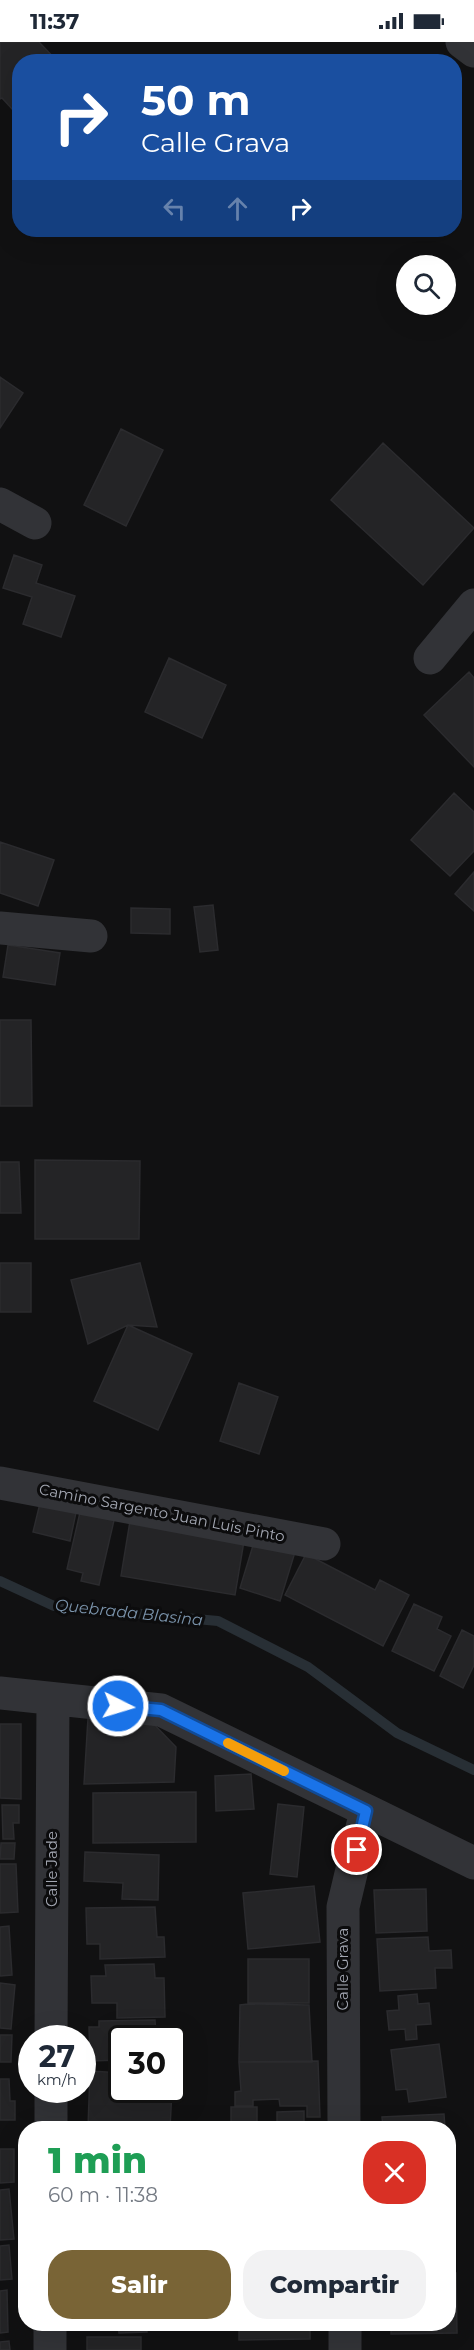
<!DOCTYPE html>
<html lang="es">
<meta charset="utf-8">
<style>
body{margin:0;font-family:Montserrat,sans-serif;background:#f2f2f3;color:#1f2937;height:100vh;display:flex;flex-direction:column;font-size:22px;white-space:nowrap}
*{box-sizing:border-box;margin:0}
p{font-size:20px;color:#747a83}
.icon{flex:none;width:33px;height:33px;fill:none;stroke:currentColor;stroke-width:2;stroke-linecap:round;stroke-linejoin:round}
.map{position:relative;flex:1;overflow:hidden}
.drawer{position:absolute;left:18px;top:2079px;width:438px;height:210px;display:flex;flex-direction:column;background:#fff;border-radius:24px;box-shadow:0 6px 24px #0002}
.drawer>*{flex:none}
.banner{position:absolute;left:12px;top:12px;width:450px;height:183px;border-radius:24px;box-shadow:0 6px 24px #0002;background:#1a4fa0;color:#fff;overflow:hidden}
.tools{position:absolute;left:396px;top:213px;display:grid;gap:12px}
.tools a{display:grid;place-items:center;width:60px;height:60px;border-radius:50%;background:#fff;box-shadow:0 6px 24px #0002;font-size:30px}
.speed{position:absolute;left:18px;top:1983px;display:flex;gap:12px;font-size:30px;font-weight:700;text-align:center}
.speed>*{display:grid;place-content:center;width:78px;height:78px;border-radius:50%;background:#fff;box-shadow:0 6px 24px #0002;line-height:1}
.speed small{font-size:15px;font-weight:400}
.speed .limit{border:3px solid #111;border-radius:9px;background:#fff;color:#111}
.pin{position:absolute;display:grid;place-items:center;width:51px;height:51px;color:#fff;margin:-26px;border:3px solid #fff;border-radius:50%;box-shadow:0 2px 6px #0007}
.me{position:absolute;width:66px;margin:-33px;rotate:95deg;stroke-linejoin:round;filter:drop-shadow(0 0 4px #0008)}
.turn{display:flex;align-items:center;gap:21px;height:126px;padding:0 30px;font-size:27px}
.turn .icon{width:78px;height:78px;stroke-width:2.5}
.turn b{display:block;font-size:42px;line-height:51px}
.lanes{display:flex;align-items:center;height:57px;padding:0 30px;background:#0003;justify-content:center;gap:30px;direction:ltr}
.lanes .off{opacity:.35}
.round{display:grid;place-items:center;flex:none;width:63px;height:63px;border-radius:24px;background:#f2f2f3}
.headline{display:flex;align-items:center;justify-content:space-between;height:102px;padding:0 30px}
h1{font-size:36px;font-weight:800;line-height:45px;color:#1e9e55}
.primary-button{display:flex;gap:12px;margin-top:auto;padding:12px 30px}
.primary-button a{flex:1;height:69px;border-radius:24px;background:#796436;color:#fff;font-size:24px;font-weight:800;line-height:69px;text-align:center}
.primary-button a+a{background:#f2f2f3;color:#1f2937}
.status{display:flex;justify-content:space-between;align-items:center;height:42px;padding:0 30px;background:#fff;direction:ltr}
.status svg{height:16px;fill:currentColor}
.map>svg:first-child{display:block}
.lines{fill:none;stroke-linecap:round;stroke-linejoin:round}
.stream{stroke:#282f35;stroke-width:10}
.building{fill:#242426;stroke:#2b2b2e;stroke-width:1.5}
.street{stroke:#323337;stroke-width:33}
.route-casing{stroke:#114b97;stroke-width:15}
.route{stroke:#1a73e8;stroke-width:10}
.slow{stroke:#f59e0b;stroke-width:10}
.labels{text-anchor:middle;stroke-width:6;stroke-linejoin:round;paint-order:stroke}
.street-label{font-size:15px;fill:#a3a7b2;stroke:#0c0c0d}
.water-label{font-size:16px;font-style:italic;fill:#7b94ac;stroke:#0c0c0d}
</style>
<div class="status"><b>11:37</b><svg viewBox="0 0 49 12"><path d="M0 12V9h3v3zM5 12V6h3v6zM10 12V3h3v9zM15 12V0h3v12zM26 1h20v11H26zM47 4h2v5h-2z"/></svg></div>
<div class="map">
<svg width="474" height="2308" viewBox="0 0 474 2308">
<rect width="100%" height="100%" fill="#111112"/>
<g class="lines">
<!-- stream -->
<path class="stream" d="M0 1539 54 1564 218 1579 308 1625 397 1691 474 1728"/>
</g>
<!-- building -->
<path class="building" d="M0 0H39L58 20H20V62L13 68 2 56 0 57Z
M0 335 23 351 0 386Z
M121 387 163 408 126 484 84 463Z
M383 401 474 486 423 543 331 458Z
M14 513 42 523 36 541 75 554 61 595 23 582 32 555 3 546Z
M169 616 226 643 202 696 145 670Z
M469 630 474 636V725L424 673Z
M454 751 474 770V809L450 834 411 798Z
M0 800 54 818 38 864 0 851Z
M474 830V869L455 852Z
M213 863 218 908 200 910 194 865Z
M131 866 170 867V892L131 891Z
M8 903 60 911 55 943 3 935Z
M0 978H31L32 1064H0Z
M35 1118 140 1119 139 1197H35Z
M0 1120H19L21 1171H0Z
M0 1221H31V1270H0Z
M140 1221 157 1285 128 1283 88 1302 71 1238Z
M128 1283 192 1312 158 1388 94 1359Z
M239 1341 278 1355 259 1412 220 1399Z
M42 1453 78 1461 70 1499 33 1490Z
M81 1466 115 1474 99 1543 81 1539 83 1531 67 1527Z
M130 1479 244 1499 235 1553 121 1534Z
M255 1497 295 1510 280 1559 240 1546Z
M306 1512 375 1548 380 1538 409 1553 383 1604 285 1553Z
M414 1562 442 1575 437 1587 451 1594 434 1629 392 1609Z
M462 1588 474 1594V1623L463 1646 440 1634Z
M147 1675 176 1705 174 1740 84 1742 88 1676Z
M0 1682H21V1757L0 1756Z
M251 1732 254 1767 216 1769 215 1734Z
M196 1750V1800L93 1801V1751Z
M278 1762 304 1765 297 1835 270 1832Z
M2 1763H19V1781H13L14 1797H3Z
M1 1801H15L14 1817H0Z
M85 1810 159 1813 158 1858 122 1857 123 1841 84 1839Z
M0 1822H16L18 1870 0 1871Z
M314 1844 320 1900 248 1907 243 1851Z
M426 1847 427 1889 376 1891 374 1848Z
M155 1865 157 1895H164L165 1915 100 1917V1902H87L86 1866Z
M9 1884 12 1933 0 1934V1885Z
M428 1895 429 1909 451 1908 452 1926H435L436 1946 380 1949 377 1897Z
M248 1917H309V1961H248Z
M154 1922 155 1936H164L165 1975 117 1976V1961H92L91 1934H106L105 1923Z
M0 1941 15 1943 11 1987 0 1986Z
M417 1952 418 1962 429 1961 431 1982 416 1983 417 1997 406 1998 405 1987 389 1988 387 1969 399 1968 398 1954Z
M248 1962 309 1963 312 2020H239L240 1963Z
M155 1978 156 1996H122V2018L90 2019 89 1985H99V1979Z
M0 1993H12L11 2020H0Z
M439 2002 446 2055 409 2060 407 2047 396 2048 391 2008Z
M318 2019 320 2075H307V2064H280L279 2057 253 2058V2064H235V2050L241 2049 239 2020Z
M90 2029 122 2031V2048H172L170 2086 88 2085Z
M0 2037H9L10 2059H15V2078H0Z
M231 2065H257V2086H231Z
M304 2069V2084H311V2086H263H277V2070Z
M444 2072 445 2086H383L382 2075Z
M0 2107H14V2140L0 2141Z
M448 2146H454L455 2213H448Z
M9 2147 14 2197 0 2198V2148Z
M9 2203 12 2237 0 2238V2204Z
M448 2231H456L457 2291 391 2292V2282H448Z
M7 2248 8 2290 0 2291V2249Z
M118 2282H146L147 2290 119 2291Z
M239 2282H310V2297L239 2298Z
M87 2295H141V2308H87Z
M9 2299 10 2308H0V2300Z"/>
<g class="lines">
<!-- street -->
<path class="street" d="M462 0 474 9
M0 462 35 481
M430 616 474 563
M0 886 91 894
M0 1441 324 1502
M0 1651 161 1668 474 1821
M51 1996 53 1658
M51 2086V2048
M344 2086 343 1865 366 1769
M345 2282V2308
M50 2308V2282"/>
</g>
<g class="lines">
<defs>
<path id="route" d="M118 1664 161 1668 366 1769 357 1808"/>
</defs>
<!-- route casing -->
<use href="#route" class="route-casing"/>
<!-- route -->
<use href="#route" class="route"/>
<!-- slow -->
<path class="slow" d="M228 1701 284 1729"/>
</g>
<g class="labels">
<!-- street labels -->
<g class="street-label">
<text transform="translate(162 1471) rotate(11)" y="5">Camino Sargento Juan Luis Pinto</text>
<text transform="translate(52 1827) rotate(-90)" y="5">Calle Jade</text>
<text transform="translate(343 1927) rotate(-90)" y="5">Calle Grava</text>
</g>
<!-- water labels -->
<g class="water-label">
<text transform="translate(129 1570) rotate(6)" y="6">Quebrada Blasina</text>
</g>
</g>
</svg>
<div class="tools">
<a><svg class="icon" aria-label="search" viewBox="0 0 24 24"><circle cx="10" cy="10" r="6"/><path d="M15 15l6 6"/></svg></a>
</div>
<div class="speed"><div>27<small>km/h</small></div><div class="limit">30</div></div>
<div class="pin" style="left:357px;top:1808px;background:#d93025"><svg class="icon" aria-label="arrive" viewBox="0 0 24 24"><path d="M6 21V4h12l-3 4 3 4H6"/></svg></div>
<svg class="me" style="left:118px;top:1664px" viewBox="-20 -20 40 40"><circle r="17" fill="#1a73e8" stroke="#fff" stroke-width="3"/><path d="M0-11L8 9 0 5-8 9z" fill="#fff"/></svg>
<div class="banner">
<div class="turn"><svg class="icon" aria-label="right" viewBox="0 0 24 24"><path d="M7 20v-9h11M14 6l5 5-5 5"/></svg><div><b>50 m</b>Calle Grava</div></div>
<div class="lanes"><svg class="icon off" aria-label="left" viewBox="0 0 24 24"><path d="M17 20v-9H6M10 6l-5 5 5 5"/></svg><svg class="icon off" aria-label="ahead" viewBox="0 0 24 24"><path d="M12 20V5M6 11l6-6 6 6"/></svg><svg class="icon" aria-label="right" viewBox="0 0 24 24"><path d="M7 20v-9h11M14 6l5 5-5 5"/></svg></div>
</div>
<section class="drawer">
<div class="headline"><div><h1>1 min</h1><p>60 m · 11:38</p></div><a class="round" style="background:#d93025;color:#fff"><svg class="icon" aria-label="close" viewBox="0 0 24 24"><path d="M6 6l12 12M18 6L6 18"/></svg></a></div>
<div class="primary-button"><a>Salir</a><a>Compartir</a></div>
</section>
</div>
